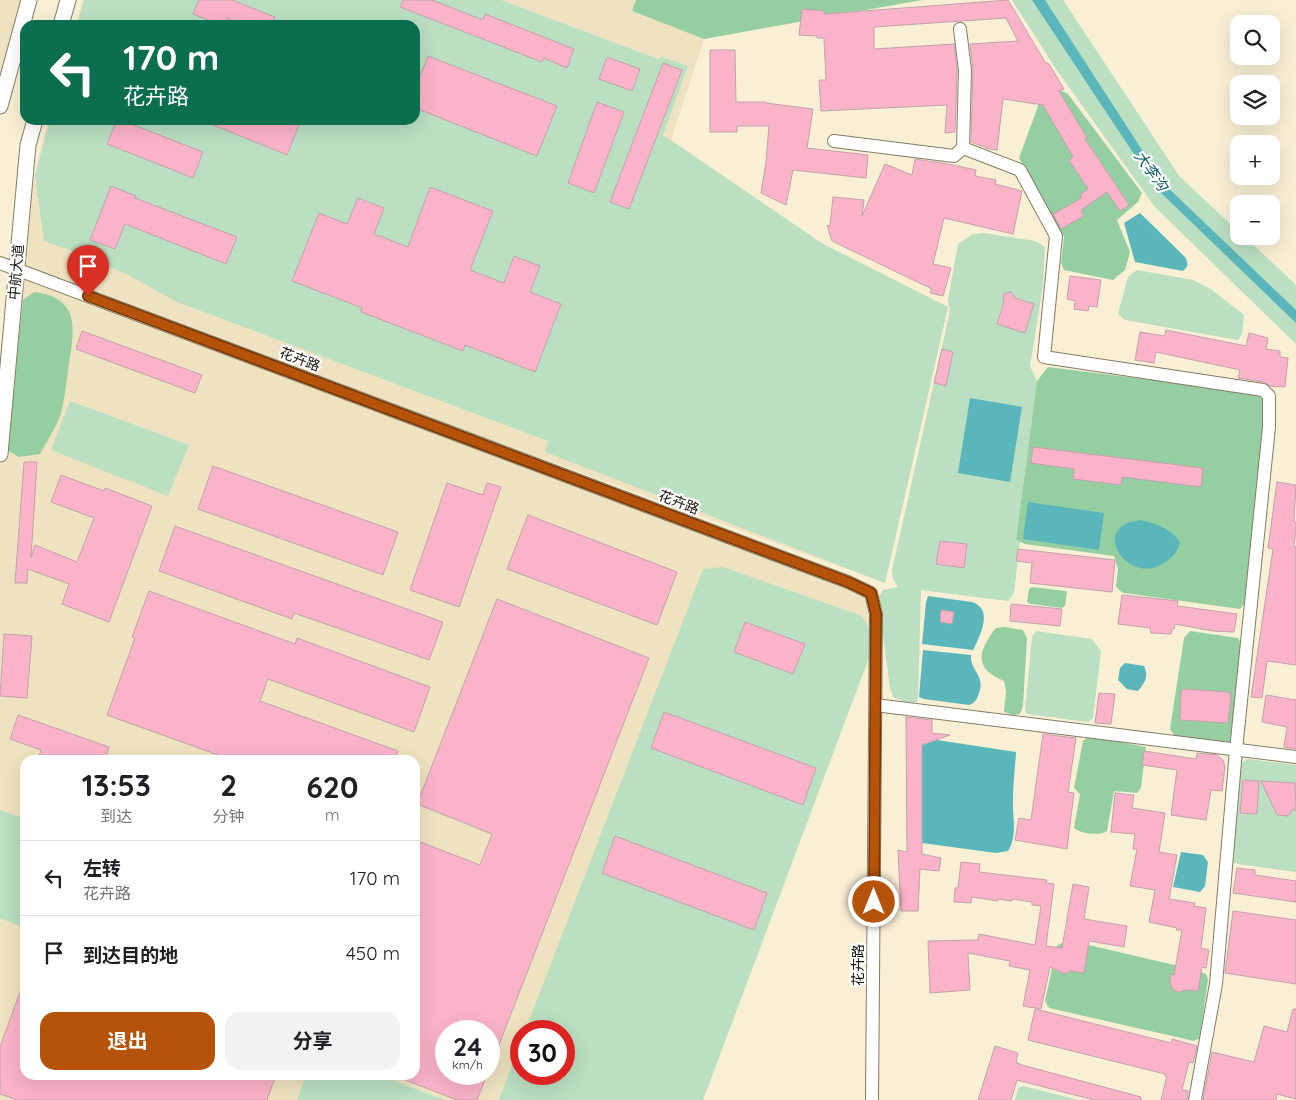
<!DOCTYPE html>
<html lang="zh">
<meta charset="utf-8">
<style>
body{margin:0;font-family:Quicksand,"Noto Sans SC",sans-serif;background:#f2f2f2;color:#202124;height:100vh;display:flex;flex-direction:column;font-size:19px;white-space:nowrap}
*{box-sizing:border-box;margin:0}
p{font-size:16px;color:#757577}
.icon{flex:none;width:28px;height:28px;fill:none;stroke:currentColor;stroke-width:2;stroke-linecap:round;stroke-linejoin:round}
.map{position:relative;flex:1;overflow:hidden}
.side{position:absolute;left:20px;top:755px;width:400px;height:325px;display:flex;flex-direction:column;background:#fff;border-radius:15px;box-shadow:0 5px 20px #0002}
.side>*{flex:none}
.top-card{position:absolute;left:20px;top:20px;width:400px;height:105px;border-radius:15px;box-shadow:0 5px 20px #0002;background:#0b6e4f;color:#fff;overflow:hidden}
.fabs{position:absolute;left:1230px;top:15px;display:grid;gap:10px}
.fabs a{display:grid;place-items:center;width:50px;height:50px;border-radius:10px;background:#fff;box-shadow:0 5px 20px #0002;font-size:25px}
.speed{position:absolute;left:435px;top:1020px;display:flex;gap:10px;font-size:25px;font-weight:700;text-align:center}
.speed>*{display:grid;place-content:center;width:65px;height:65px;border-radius:50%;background:#fff;box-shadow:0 5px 20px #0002;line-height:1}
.speed small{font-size:12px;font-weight:400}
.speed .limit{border:8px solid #d22;background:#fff;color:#111}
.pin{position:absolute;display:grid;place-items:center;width:42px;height:42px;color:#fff;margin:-51px -21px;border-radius:50% 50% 50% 0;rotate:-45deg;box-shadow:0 0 5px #0007}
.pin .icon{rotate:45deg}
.me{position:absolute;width:55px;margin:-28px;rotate:0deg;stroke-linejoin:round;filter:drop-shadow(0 0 4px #0008)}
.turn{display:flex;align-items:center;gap:18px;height:105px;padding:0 20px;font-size:22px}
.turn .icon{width:65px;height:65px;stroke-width:2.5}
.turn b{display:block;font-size:35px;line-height:42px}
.eta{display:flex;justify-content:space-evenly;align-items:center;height:85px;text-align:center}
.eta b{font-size:30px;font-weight:700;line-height:35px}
.primary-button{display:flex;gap:10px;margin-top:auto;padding:10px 20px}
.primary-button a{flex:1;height:58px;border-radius:15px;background:#b45309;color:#fff;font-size:20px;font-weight:700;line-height:58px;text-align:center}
.primary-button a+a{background:#f2f2f2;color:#202124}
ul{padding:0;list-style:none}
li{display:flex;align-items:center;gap:15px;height:75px;padding:0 20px;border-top:1px solid #e0e0e0}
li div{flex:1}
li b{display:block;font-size:19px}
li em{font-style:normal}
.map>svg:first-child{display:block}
.built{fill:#eee2c0;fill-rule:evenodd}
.green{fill:#badfc1}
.forest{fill:#95cfa1}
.water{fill:#5ab6ba}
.building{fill:#fbb3c9;stroke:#c0a3ab}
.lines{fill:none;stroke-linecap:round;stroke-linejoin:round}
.minor-casing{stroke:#847c64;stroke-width:14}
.major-casing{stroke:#847c64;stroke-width:17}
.minor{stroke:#fff;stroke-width:12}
.major{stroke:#fff;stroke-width:15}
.route-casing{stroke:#753606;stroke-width:12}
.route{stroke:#b45309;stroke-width:9}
.labels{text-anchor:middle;stroke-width:4.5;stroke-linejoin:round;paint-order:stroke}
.street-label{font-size:14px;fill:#18150c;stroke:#fff}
.water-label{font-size:15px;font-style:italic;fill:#0d5e61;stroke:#fff}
</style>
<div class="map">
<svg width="1296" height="1100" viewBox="0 0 1296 1100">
<rect width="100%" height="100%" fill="#f8efd4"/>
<!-- built -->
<path class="built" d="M0 0H29L0 106Z
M83 0H636L632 11 704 39 671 140 823 244 948 307 885 583 72 288 871 593 876 639 703 1100H0V454L16 268 40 150 49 120H415V25H76ZM25 760H415V1075H25ZM446 1031H489V1074H446ZM521 1031H564V1074H521Z"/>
<!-- green -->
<path class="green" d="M84 0H501L658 59 662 57 688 66 663 135 823 244 948 307 885 583 545 452 548 441 177 302 128 275 70 250 44 241 35 175 50 120H415V25H77Z
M1012 0H1063L1180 177 1239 232V236H1244L1296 285V344L1155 207 1056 69Z
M984 233 1035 241 1045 247 1043 286 1030 366 1037 381 1016 540 1020 542 1014 593 1008 601 921 590 918 698 917 702 908 703 893 697 890 688 878 598 883 590 898 587 893 579 892 570 950 311 948 300 958 244 973 234Z
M1137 270 1193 280 1212 290 1244 315 1242 334 1238 340 1125 320 1118 314 1128 277Z
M70 401 189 445 168 496 51 450Z
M723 567 862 616 876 639 703 1100H499L521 1041V1074H564V1031H525L703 569Z
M1036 631 1092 639 1101 651 1093 718 1088 722 1027 714 1025 711 1032 637Z
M1247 759 1296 765V872L1238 864 1232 862 1240 764Z
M0 810 25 819V928L0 918Z
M306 1075H378L445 1100H297Z
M1023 1086 1078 1100H1015L1018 1088Z"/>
<!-- forest -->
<path class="forest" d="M636 0H922L704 39 632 11Z
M1060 90 1068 94 1142 193 1138 202 1117 220 1130 252 1125 270 1113 280 1064 270 1061 263 1064 237 1019 158 1041 98Z
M34 292C84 298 73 334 68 370 66 384 65 399 61 413 58 425 46 442 40 454L19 457 7 450 23 300Z
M1048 367 1256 393 1262 399 1266 410 1248 594 1244 604 1240 609 1124 593 1120 591 1116 586 1118 569 1114 556 1025 544 1016 540 1037 381Z
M1032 587 1065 591 1067 592 1065 606 1062 608 1031 604 1027 602 1029 589Z
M1005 627 1023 630 1027 638 1023 706 1020 714 1013 715 1004 712 1006 691 1004 681C973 668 978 651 996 628Z
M1190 631 1238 638 1243 647 1232 740 1225 745 1176 738 1170 729 1184 638Z
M1089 736 1146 747 1141 788 1137 793 1114 791 1107 831C1099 836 1081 834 1074 828L1080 794 1074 788 1083 741Z
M1067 940 1196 970 1206 974 1208 979 1200 1038 1194 1041 1049 1008 1045 1001 1057 946Z"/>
<!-- water -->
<path class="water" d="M1032 0H1045L1164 184 1296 310V323L1157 189Z
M1140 213 1185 257C1188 263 1189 266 1183 271L1135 262 1124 223Z
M970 398 1022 407 1010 482 958 473Z
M1028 502 1104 513 1099 550 1023 539Z
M1141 520C1157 524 1170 528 1180 542 1178 550 1175 555 1168 560 1131 592 1085 525 1141 520Z
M928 596 972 602C994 609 980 636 973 650L922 644 926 602Z
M923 650 971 655C969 669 986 676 979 693 977 699 975 703 969 705L924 699 919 697Z
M1125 663 1144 666C1149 676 1145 683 1138 691L1127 689 1118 680 1120 668Z
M937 740 1016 752C1015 768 1013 784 1013 800 1012 817 1018 835 1008 851L996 853 922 843V745Z
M1181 852 1203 855 1208 862 1205 886 1200 892 1173 887Z"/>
<!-- building -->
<path class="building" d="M199 0H232L275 17 272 25H243L227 18 224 25H221L193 14Z
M403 0H432L483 20 485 14 574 49 567 68 544 58 542 62 400 7Z
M1008 0 1045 62 1049 64 1064 89 1059 91 1087 138 1085 139 1129 205 1120 211 1107 192 1081 210 1084 216 1061 229 1053 214 1082 198 1080 195 1088 189 1069 160 1073 157 1043 105 1003 99 997 150 989 149 971 142 973 70 970 44 1018 41 1006 18 874 27V49L954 44 957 70 955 132 945 133 947 105 821 111 819 80H826L824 38H817V36L799 35 802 9 824 11V14Z
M710 50H735L736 102H766V103L813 109 807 148 868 155 866 178 793 170 786 205 761 193 766 162 769 126H737V132H710Z
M428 56 557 106 537 156 415 108V88Z
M607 57 640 69 632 91 599 79Z
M663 63 682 70 629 209 610 202Z
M597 102 624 112 594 193 568 183Z
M117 120H121L203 152 193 178 107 144Z
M201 120H301L287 155Z
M915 159 948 164 976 170 975 176 996 180 995 184 1022 191 1013 234 944 218 933 264 951 268 943 296 930 293 932 289 832 241 827 225 830 226 833 197 864 200 862 216 885 164 912 175Z
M111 186 136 196 135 198 237 237 226 264 125 224 115 249 90 240Z
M430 187 493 211 470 270 504 283 514 256 540 266 530 292 561 304 535 372 465 345 463 351 361 312 362 308 292 281 319 213 347 224 358 198 384 208 374 234 408 247Z
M1070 276 1101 280 1097 307 1089 306 1088 311 1074 309 1075 301 1067 299Z
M1011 292 1015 298 1034 304 1025 333 997 324 1004 302 1003 295 1005 293Z
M1166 330 1246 346 1249 333 1268 338 1266 349 1280 351V357L1288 358 1285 387 1270 386 1264 382 1238 378 1240 370 1156 352 1154 363 1135 360 1140 332 1165 336Z
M82 331 202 375 195 393 76 349Z
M942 349 953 352 946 386 934 383Z
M1033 447 1203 468 1201 487 1122 477 1121 485 1073 479 1074 469 1031 463Z
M24 462H37L31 558 35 545 77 562 94 518 51 502 61 475 104 491 105 488 152 506 109 622 62 604 69 584 28 569 27 583H15Z
M213 466 398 532 383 575 198 509Z
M1277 482 1296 485 1294 521 1296 522V529L1294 546 1296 547V665L1267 661 1262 698 1251 697 1273 549 1268 548Z
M447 483 483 495 487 483 501 487 459 607 410 590Z
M528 515 677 572 657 625 507 569Z
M175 526 443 622 429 660 294 613 292 619 159 571Z
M940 541 967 544 964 568 936 564Z
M1018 549 1115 560 1112 592 1030 583 1032 563 1016 561Z
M149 591 295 644 297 638 430 687 414 732 268 679 260 701 398 751 394 760H232L107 715 135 638 132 637Z
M1122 595 1178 601 1177 606 1237 614 1234 632 1213 631 1175 624 1174 629H1172L1171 634 1151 633 1150 628 1118 624Z
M497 599 649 658 490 1068 489 1031H446V1074H487L477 1100H457L395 1076 415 1075V840L480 865 492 834 417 804Z
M1011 604 1062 609 1060 626 1010 621Z
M941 610 954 612 952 624 940 622Z
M745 622 805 644 793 674 734 652Z
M4 634 32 636 27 698 0 696Z
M1184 689 1228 692 1231 695 1228 723 1180 720 1181 691Z
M1099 693 1115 694 1111 724 1095 723Z
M1266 695 1296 700V749L1284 747 1287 727 1262 722Z
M664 712 816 768 803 805 651 748Z
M18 715 109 747 105 760H50L39 756 41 750 10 739Z
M906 717 932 720V733L950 735 922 745V854L941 858 939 871 920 869 918 911H901L898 850 907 852Z
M1043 734 1076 738 1068 792 1074 793 1067 849 1015 840 1019 818 1031 820Z
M1144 751 1196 759 1197 753 1217 755 1223 760 1225 767 1222 791 1211 790 1206 820 1171 815 1177 770 1142 765Z
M1243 780 1259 781 1257 814 1240 813Z
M1261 781 1295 783 1296 810H1292L1290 814 1287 816 1277 815Z
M1115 793 1134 795 1132 808 1165 813 1159 852 1177 855 1169 899 1195 903 1194 906 1206 908 1201 948 1209 950 1206 968 1202 967 1198 991 1184 990 1179 992 1173 990 1170 983 1171 974 1174 975 1182 930H1176L1177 928 1149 922 1155 890 1130 886 1137 849H1133L1135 834 1111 832Z
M615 836 767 893 754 930 602 873Z
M961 862 980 864 979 872 1047 880 1046 883 1054 884 1046 946 1062 948 1073 884 1089 887 1084 919 1127 926 1124 947 1089 941 1084 973 1070 971 1065 974 1062 973 1050 967 1041 1009 1023 1006 1030 970 1009 966 1010 961 968 953 970 990 930 993 928 941 978 940 979 934 1035 945 1041 906 1032 905V902L1012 899V901L998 899V901L972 897 971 903 954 902 955 888H958Z
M1237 868 1255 870V875L1296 881V902L1233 893Z
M1233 911 1296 920V984L1225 973Z
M24 981 25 982V1075H276L267 1100H17L0 1094V1047Z
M1035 1009 1171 1043 1172 1039 1197 1046 1193 1063 1189 1062 1182 1090 1188 1091 1187 1100H1161L1167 1076H1165V1074L1028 1040Z
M1293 1009H1296V1099L1277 1094 1276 1100H1203L1212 1052 1254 1062 1264 1026 1287 1032Z
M995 1046 1018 1053 1016 1062 1022 1065 1141 1097V1100H1094L1017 1080 1011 1100H978Z"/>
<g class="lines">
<defs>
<path id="minor" d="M960 29 965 70 963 148 1020 170 1056 236 1044 357 1263 390 1269 396V427L1236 750 1216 984 1195 1100
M834 141 954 156 963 148
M0 263 848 582 871 593 876 614 872 1100
M875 705 1296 757"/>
<path id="major" d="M61 25 68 0
M0 106 29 0
M0 454 28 145 35 120"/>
</defs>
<!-- minor casing -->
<use href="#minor" class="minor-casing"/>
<!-- major casing -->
<use href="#major" class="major-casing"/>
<!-- minor -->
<use href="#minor" class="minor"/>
<!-- major -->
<use href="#major" class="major"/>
</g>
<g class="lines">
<defs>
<path id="route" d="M88 296 848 582 871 593 876 614 874 902"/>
</defs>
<!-- route casing -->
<use href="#route" class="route-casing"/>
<!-- route -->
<use href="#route" class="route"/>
</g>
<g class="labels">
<!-- street labels -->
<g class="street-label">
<text transform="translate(16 272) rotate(-85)" y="5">中航大道</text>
<text transform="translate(300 359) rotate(21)" y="5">花卉路</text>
<text transform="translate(679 502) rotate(21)" y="5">花卉路</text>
<text transform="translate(858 965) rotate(-90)" y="5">花卉路</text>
</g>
<!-- water labels -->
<g class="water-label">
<text transform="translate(1151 171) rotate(54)" y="5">大李沟</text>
</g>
</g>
</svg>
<div class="fabs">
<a><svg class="icon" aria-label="search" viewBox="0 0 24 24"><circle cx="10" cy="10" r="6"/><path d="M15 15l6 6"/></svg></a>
<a><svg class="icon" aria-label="layers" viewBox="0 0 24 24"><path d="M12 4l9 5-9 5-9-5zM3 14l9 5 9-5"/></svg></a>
<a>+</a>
<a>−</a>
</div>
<div class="speed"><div>24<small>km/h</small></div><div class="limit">30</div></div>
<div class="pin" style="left:88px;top:296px;background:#d93025"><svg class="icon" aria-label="arrive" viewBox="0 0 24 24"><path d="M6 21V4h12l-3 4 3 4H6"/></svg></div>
<svg class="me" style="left:874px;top:902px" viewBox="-20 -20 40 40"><circle r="17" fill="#b45309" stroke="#fff" stroke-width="3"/><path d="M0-11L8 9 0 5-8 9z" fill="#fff"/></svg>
<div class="top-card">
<div class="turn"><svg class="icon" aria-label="left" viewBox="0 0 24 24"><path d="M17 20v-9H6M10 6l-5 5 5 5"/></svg><div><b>170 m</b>花卉路</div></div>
</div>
<section class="side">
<div class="eta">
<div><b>13:53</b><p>到达</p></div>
<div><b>2</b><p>分钟</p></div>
<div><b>620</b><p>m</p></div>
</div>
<ul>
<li><svg class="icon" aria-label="left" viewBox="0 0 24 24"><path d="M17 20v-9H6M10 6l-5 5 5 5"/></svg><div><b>左转</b><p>花卉路</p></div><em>170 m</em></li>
<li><svg class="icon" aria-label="arrive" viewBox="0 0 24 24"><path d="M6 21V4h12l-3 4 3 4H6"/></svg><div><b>到达目的地</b></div><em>450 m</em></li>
</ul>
<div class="primary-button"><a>退出</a><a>分享</a></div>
</section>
</div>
